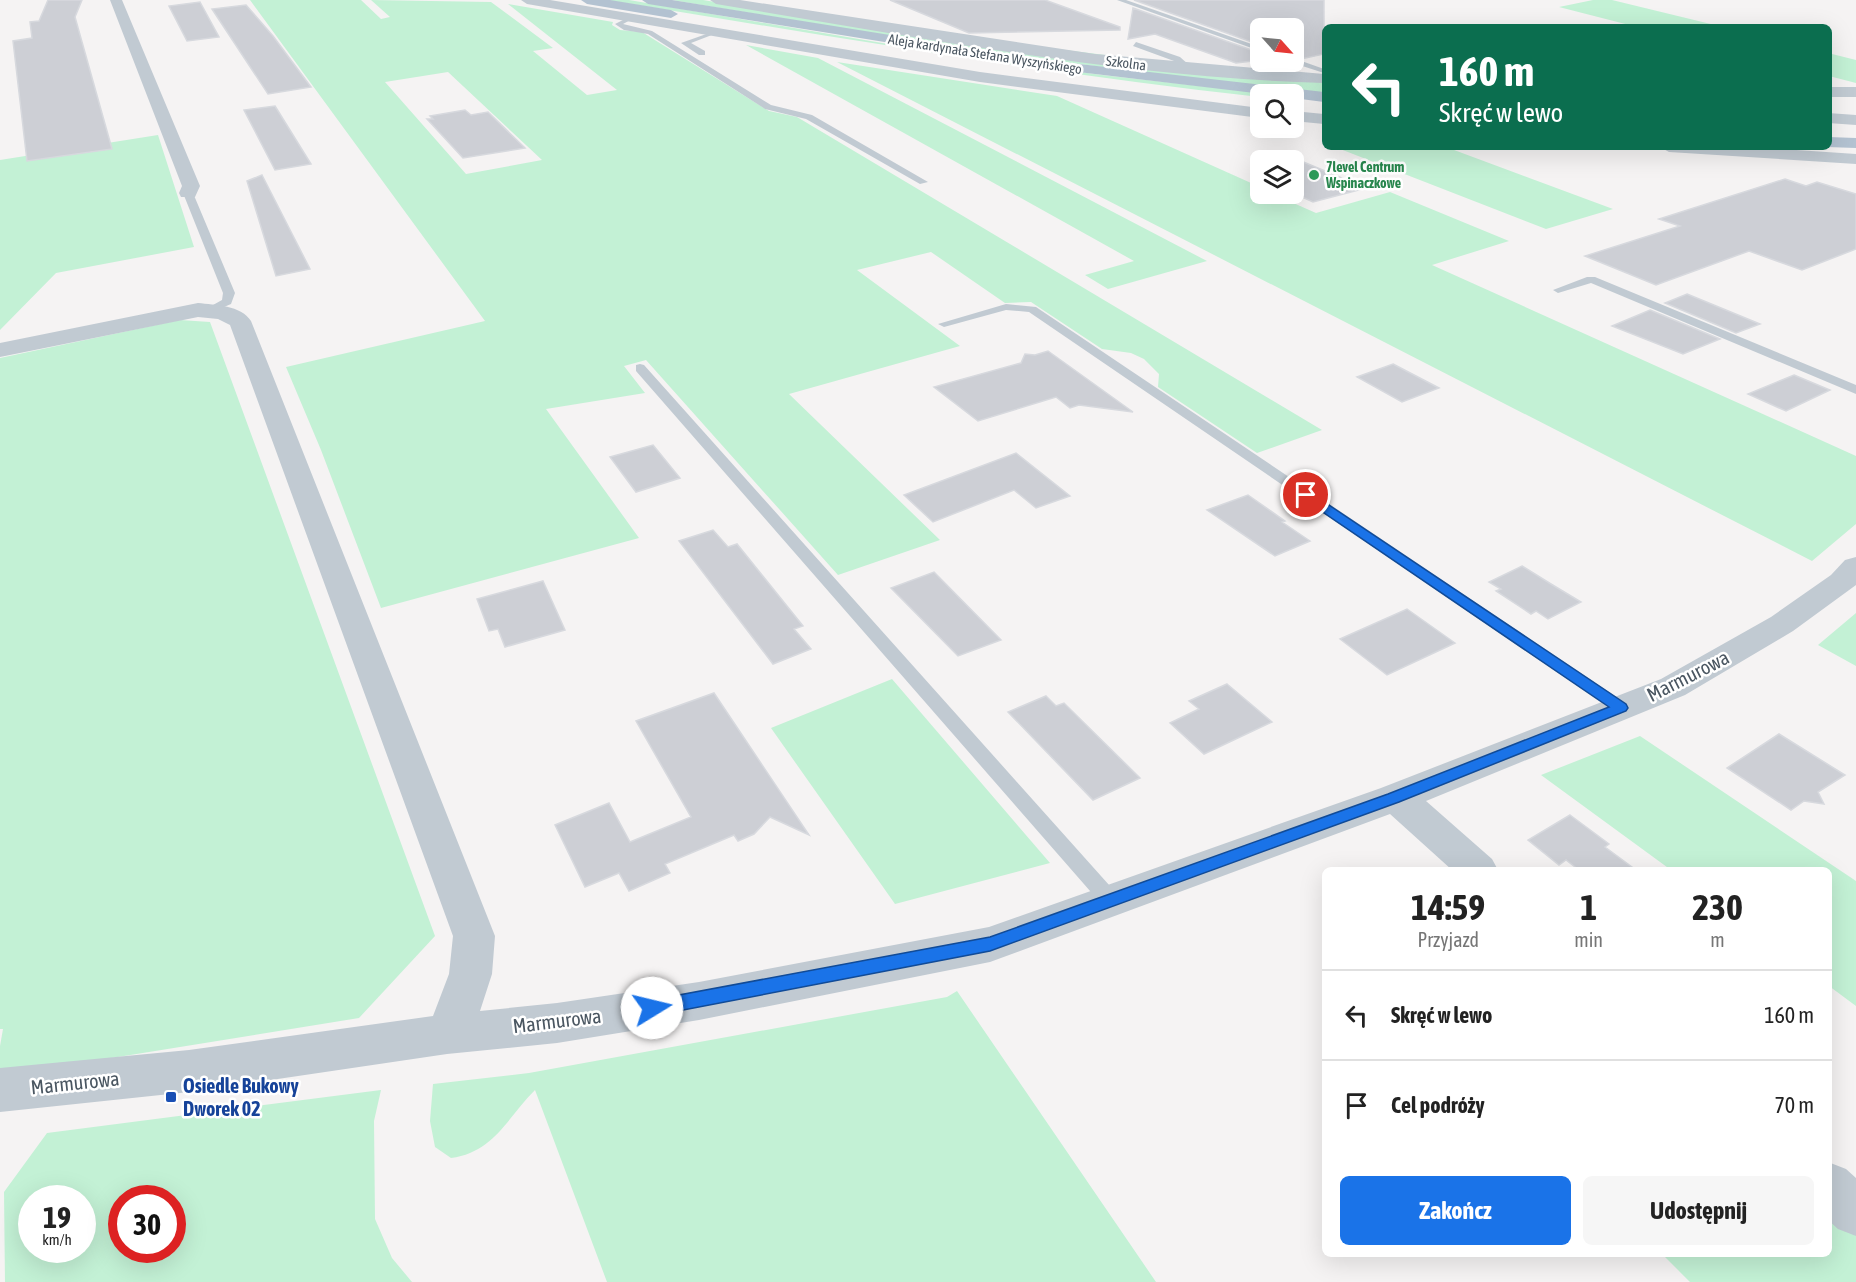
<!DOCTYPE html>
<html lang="pl">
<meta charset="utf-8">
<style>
body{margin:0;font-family:"Asap Condensed",sans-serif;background:#f6f6f6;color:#222;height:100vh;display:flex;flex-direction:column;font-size:22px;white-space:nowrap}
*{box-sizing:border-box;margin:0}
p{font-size:20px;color:#767676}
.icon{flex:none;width:33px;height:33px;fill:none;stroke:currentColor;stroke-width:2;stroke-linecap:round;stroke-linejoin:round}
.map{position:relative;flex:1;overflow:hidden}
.sheet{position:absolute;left:1322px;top:867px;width:510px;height:390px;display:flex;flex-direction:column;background:#fff;border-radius:9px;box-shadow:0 6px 24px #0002}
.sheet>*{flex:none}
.banner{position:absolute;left:1322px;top:24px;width:510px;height:126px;border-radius:9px;box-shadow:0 6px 24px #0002;background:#0b6e4f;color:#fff;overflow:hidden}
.needle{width:39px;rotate:117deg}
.controls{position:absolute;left:1250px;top:18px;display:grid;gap:12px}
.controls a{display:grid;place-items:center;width:54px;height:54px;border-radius:9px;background:#fff;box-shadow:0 6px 24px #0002;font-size:30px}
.speed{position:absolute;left:18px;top:1185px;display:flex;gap:12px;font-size:30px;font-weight:700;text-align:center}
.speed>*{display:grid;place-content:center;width:78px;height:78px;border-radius:50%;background:#fff;box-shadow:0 6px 24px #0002;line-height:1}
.speed small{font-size:15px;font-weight:400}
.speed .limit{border:9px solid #d22;background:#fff;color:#111}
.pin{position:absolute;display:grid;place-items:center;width:51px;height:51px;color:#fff;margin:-26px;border:3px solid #fff;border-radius:50%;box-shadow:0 2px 6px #0007}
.me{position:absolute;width:66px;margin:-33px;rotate:81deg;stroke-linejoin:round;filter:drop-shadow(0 0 4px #0008)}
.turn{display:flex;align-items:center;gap:21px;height:126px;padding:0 18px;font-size:27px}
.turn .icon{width:78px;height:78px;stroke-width:2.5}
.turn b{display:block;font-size:42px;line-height:51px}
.eta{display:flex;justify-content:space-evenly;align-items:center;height:102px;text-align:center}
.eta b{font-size:36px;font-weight:700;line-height:42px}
.action{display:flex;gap:12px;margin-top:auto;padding:12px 18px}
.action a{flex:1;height:69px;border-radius:9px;background:#1a73e8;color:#fff;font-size:24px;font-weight:700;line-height:69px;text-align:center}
.action a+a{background:#f6f6f6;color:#222}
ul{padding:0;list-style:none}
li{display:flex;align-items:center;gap:18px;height:90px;padding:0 18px;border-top:2px solid #e0e0e0}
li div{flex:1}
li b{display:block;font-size:22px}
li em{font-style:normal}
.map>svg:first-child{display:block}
.green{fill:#c3f1d5;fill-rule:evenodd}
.building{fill:#cdcfd5;stroke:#d7d9de;stroke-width:1.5}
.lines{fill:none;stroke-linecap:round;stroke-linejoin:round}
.lane{fill:#c1cad2;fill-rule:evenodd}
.street{fill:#c1cad2;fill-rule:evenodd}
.primary{fill:#b3c2d1;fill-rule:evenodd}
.route{fill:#1a73e8;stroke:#114b97;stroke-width:1.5}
.leisure-dot{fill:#2e9e5b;stroke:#fff;stroke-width:2}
.transit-dot{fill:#1a4fb4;stroke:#fff;stroke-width:2}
.labels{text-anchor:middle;stroke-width:5;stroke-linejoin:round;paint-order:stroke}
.far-street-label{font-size:14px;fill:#4a5661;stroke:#fff}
.far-leisure-label{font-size:14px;font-weight:bold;fill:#27864d;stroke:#fff;text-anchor:start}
.near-street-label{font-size:20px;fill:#4a5661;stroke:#fff}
.near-transit-label{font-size:20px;font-weight:bold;fill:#164399;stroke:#fff;text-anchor:start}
</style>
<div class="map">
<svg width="1856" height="1282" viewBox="0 0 1856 1282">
<rect width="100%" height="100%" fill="#f5f3f3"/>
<!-- green -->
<path class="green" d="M250 0H361L381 19 390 17 371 0 491 2 553 48 533 51 587 95 617 90 508 4 613 22 612 25 620 30 642 32 769 111 797 117 1322 430 1257 453 1158 387 1159 374 1144 359 1131 353 1102 349 1031 302 1005 303 931 252 857 270 960 346 789 394 940 540 838 575 646 360 624 366 645 393 546 409 639 538 381 608 321 450 286 367 485 321ZM448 72 542 160 466 174 385 82Z
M606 0H629L935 52 1102 75 1272 94 1260 97C1040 73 824 35 606 0Z
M672 0H703L838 22 1324 82V93C1105 72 889 36 672 0Z
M1593 0H1612L1723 27H1637L1559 7Z
M746 45 818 58 1207 261 1108 289 1085 275 1134 261Z
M1828 53 1856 60V83L1829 76Z
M837 62 1057 96 1260 187V194H1273L1316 213 1390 192 1509 241 1432 265 1856 456V524L1812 561Z
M158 135 194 247 56 273 0 330V160Z
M1335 147H1446L1613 209 1546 229Z
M180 320 210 322 435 936 359 1018 0 1076V1046L3 1029H0V358Z
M1856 613V666L1818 645Z
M892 679 1050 863 895 904 771 728Z
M1640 736 1856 881V1006L1829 986 1828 870H1671L1541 775Z
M957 991 1156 1282H607L535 1090C507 1118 494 1152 451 1158L435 1147 430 1121 433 1084 529 1073 947 997Z
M381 1090 374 1121 375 1219 392 1258 412 1282H5L4 1192 47 1133ZM32 1198H82V1250H32ZM122 1198H172V1250H122Z
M1829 1204 1856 1230V1282H1690L1662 1254H1828Z"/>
<!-- building -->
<path class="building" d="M48 0H82L75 17 112 149 27 161 13 41 32 38 30 22 39 21Z
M890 0H1045L1120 27V30L969 33Z
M1134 0H1324V54L1301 59 1293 56V28H1260V45Z
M200 2 219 37 187 41 169 6Z
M246 5 273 36 311 87 268 94 212 9Z
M1133 8 1260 53V62H1287L1266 66 1253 61 1236 63 1155 34 1128 39Z
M275 106 311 164 275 170 244 110Z
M465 110 471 115 488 112 525 148 463 158 427 119H433L430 116Z
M1301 161 1366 188 1313 202 1293 193V163Z
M262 175 310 269 276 276 247 181Z
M1785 179 1806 186 1817 182 1856 194V249L1802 270 1749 251 1656 285 1585 256 1680 226 1659 219Z
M1687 294 1760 324 1736 333 1665 303Z
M1650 310 1720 339 1683 354 1612 326Z
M1048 351 1133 412 1079 405 1070 408 1056 397 978 421 934 387 1021 363 1025 354 1035 355Z
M1393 364 1439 388 1402 402 1357 377Z
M1794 375 1830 390 1786 411 1748 394Z
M653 445 680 478 636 492 610 457Z
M1016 453 1070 496 1036 508 1014 490 933 522 904 495Z
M1248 495 1285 521 1282 522 1310 541 1275 556 1207 510Z
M713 530 728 547 737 544 803 626 794 629 811 649 773 664 679 541Z
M1522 566 1551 584 1581 602 1548 619 1536 611 1531 614 1496 591 1501 589 1489 582Z
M934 572 1001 640 958 656 891 588Z
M543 581 565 630 505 647 498 629 489 631 477 599Z
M1407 609 1455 643 1387 675 1340 639Z
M1227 684 1272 722 1204 754 1170 723 1199 709 1189 701Z
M714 693 809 835 770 817 754 834 738 841 734 835 665 864 670 873 629 891 619 873 585 887 555 825 609 803 630 842 691 817 636 721Z
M1046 696 1056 706 1064 703 1140 778 1093 800 1008 712Z
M1779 734 1845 775 1818 792 1824 804 1804 801 1791 810 1727 768Z
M1570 815 1609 844 1605 847 1636 870H1579L1566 860 1559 865 1528 840Z"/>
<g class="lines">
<!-- lane -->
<path class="lane" d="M1117 0H1126L1260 47V51Z
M629 17 634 18 623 24 652 31 771 105 812 115 928 182 920 184 806 119 765 109 648 34 624 30 615 24Z
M712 32 717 33 691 43 705 51V55H699L681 43Z
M1136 42 1180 57 1189 65 1188 70 1181 72V66L1174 61 1133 46Z
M1293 58 1324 69V73L1290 62H1293Z
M188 190 193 193 235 293 231 304 210 313 204 310 222 300 223 293 183 193Z
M1587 277H1595L1856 385V394L1591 283 1558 293 1553 290Z
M1006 304 1036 307 1627 704 1630 708 1627 712H1615L1029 312 1006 310 944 327 938 324Z
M640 364 644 365 1118 895 1121 901 1118 907 1111 909 1104 907 636 371V365Z"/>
<!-- street -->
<path class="street" d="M110 0H122L200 186 195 197H181L179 193 182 186Z
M521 0H550L980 72 1260 108V118L980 82 527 4Z
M710 0H740L1095 54 1324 74V83C1120 77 917 37 716 4Z
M1828 87H1856V97H1828Z
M1293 111 1324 114V124L1293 121Z
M1828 113 1856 115V125L1828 123Z
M1660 147H1751L1856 154V164L1669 152Z
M198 303C215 305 241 305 251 321L495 936 492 974 480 1011 557 1003 699 982 989 927 1381 788 1661 679 1771 617 1831 575 1845 560 1856 557V585L1793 631 1685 695 1426 801 1492 859 1498 870H1452L1390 814 990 962 699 1020 557 1043 447 1054 189 1092 0 1112V1068L189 1050 433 1016 449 974 453 936 230 325 218 319 198 317 0 357V343Z
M1828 1162 1846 1169 1856 1178V1236L1838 1229 1828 1220Z"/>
<!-- primary -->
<path class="primary" d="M581 0H610L671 10 678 14 671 18 587 4Z
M642 0H672L1053 61 1324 92V102L1293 98V94H1263L1053 69 648 4Z
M1828 137 1856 138V148L1827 147Z"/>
</g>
<!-- route -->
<path class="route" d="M1302 493H1311L1626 704 1628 708 1626 711 1399 802 990 951 652 1016 645 1014 643 1008 645 1002 652 1000 990 937 1388 794 1609 707 1302 498Z"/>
<!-- markers -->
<circle class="leisure-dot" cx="1314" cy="175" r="6"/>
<rect class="transit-dot" x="165" y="1091" width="12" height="12" rx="3"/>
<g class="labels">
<!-- far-street labels -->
<g class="far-street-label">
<text transform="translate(985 54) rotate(9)" y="5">Aleja kardynała Stefana Wyszyńskiego</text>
<text transform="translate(1126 63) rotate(7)" y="5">Szkolna</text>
</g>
<!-- far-leisure labels -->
<g class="far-leisure-label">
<text x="1326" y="172">7level Centrum<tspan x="1326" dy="16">Wspinaczkowe</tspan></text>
</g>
<!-- near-street labels -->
<g class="near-street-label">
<text transform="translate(1688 676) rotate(-27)" y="7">Marmurowa</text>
<text transform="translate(557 1021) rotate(-7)" y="7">Marmurowa</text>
<text transform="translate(75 1083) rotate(-6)" y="7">Marmurowa</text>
</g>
<!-- near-transit labels -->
<g class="near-transit-label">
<text x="183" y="1093">Osiedle Bukowy<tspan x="183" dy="23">Dworek 02</tspan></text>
</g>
</g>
</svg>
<div class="controls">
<a><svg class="needle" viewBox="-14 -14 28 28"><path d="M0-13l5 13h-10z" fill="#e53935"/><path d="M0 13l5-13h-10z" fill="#767676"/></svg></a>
<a><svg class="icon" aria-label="search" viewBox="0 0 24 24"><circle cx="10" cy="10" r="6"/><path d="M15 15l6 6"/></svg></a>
<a><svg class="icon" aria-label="layers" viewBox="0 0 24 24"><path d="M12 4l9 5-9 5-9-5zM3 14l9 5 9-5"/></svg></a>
</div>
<div class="speed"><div>19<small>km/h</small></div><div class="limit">30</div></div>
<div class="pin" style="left:1306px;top:495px;background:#d93025"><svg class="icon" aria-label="arrive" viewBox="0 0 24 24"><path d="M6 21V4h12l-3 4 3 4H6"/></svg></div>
<svg class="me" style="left:652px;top:1008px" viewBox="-20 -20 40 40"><circle r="19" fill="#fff"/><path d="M0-13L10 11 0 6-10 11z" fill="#1a73e8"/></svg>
<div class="banner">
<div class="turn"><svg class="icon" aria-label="left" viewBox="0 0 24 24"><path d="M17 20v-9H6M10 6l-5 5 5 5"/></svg><div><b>160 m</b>Skręć w lewo</div></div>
</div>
<section class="sheet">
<div class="eta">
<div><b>14:59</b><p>Przyjazd</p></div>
<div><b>1</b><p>min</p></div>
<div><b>230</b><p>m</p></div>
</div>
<ul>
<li><svg class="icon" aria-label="left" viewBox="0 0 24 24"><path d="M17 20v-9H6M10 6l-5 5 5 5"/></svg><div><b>Skręć w lewo</b></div><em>160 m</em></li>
<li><svg class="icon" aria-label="arrive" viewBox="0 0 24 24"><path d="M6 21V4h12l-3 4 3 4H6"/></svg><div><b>Cel podróży</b></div><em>70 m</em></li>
</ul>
<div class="action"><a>Zakończ</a><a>Udostępnij</a></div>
</section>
</div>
